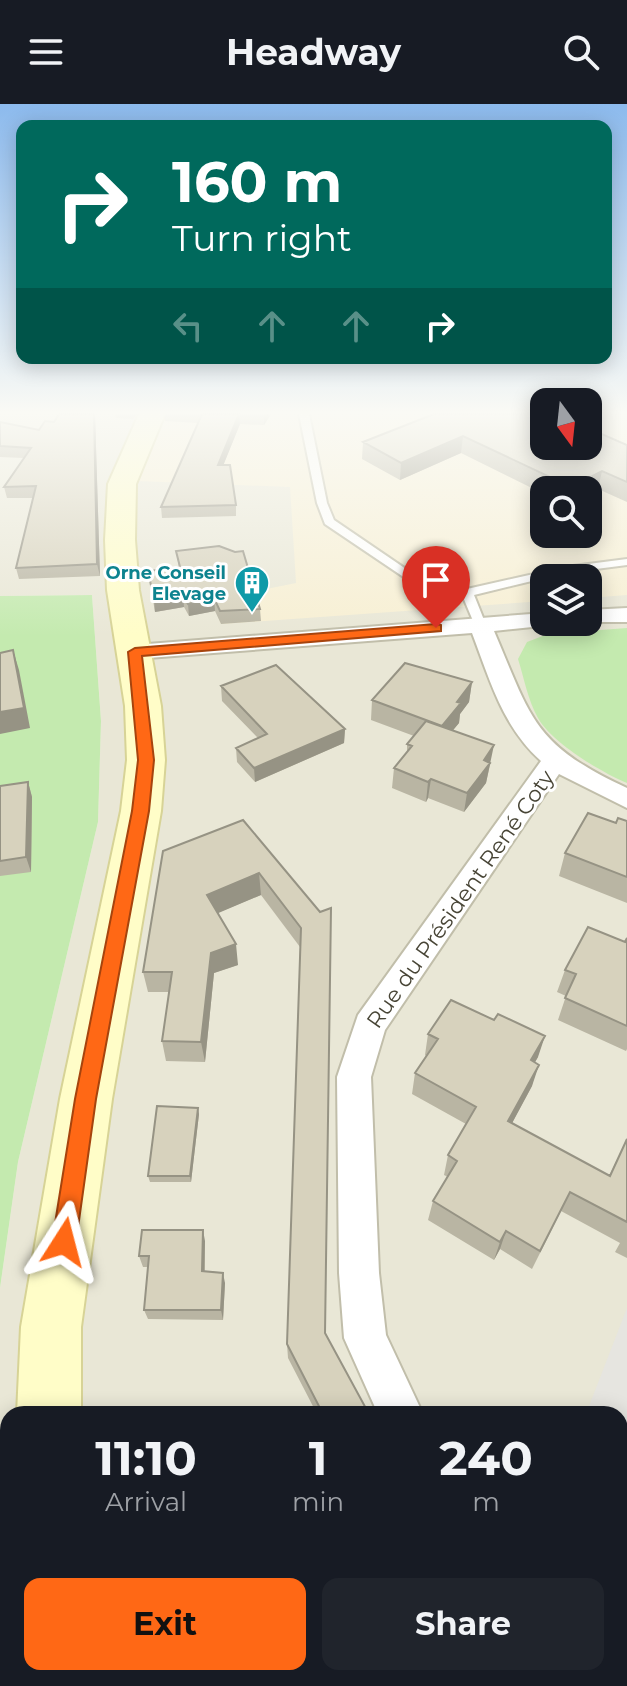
<!DOCTYPE html>
<meta charset="utf-8">
<style>
body{margin:0;font-family:Montserrat,sans-serif;background:#20242c;color:#f1f3f6;height:100vh;display:flex;flex-direction:column;font-size:30px;white-space:nowrap}
*{box-sizing:border-box;margin:0}
p{font-size:26px;color:#9ea1a6}
.icon{flex:none;width:44px;height:44px;fill:none;stroke:currentColor;stroke-width:2;stroke-linecap:round;stroke-linejoin:round}
.map{position:relative;flex:1;overflow:hidden}
.details{position:absolute;left:0px;top:1302px;width:628px;height:280px;display:flex;flex-direction:column;background:#171b24;border-radius:24px 24px 0 0;box-shadow:0 4px 20px #0003}
.details>*{flex:none}
.banner{position:absolute;left:16px;top:16px;width:596px;height:244px;border-radius:16px;box-shadow:0 4px 20px #0003;background:#00695c;color:#fff;overflow:hidden}
.needle{width:52px;rotate:165deg}
.controls{position:absolute;left:530px;top:284px;display:grid;gap:16px}
.controls a{display:grid;place-items:center;width:72px;height:72px;border-radius:16px;background:#171b24;box-shadow:0 4px 20px #0003;font-size:40px}
.pin{position:absolute;display:grid;place-items:center;width:68px;height:68px;color:#fff;margin:-82px -34px;border-radius:50% 50% 50% 0;rotate:-45deg;box-shadow:0 0 8px #0007}
.pin .icon{rotate:45deg}
.me{position:absolute;width:88px;margin:-44px;rotate:9deg;stroke-linejoin:round;filter:drop-shadow(0 0 6px #0008)}
.turn{display:flex;align-items:center;gap:28px;height:168px;padding:0 24px;font-size:36px}
.turn .icon{width:104px;height:104px;stroke-width:2.5}
.turn b{display:block;font-size:56px;line-height:68px}
.lanes{display:flex;align-items:center;height:76px;padding:0 24px;background:#0003;justify-content:center;gap:40px;direction:ltr}
.lanes .off{opacity:.35}
.eta{display:flex;justify-content:space-evenly;align-items:center;height:136px;text-align:center}
.eta b{font-size:48px;font-weight:700;line-height:56px}
.cta{display:flex;gap:16px;margin-top:auto;padding:16px 24px}
.cta a{flex:1;height:92px;border-radius:16px;background:#ff6815;color:#111;font-size:32px;font-weight:700;line-height:92px;text-align:center}
.cta a+a{background:#20242c;color:#f1f3f6}
header{display:flex;justify-content:space-between;align-items:center;height:104px;padding:0 24px;background:#171b24;font-size:36px;font-weight:700}
.map>svg:first-child{display:block}
.residential{fill:#e9e7d6;fill-rule:evenodd}
.commercial{fill:#f7efd3;fill-rule:evenodd}
.green{fill:#c4eaaf}
.parking{fill:#e6e5e0}
.lines{fill:none;stroke-linecap:round;stroke-linejoin:round}
.service-casing{stroke:#c1beaa;stroke-width:4}
.minor-casing{stroke:#c1beaa;stroke-width:4}
.secondary-casing{stroke:#d7d396;stroke-width:4}
.service{fill:#fff;fill-rule:evenodd}
.minor{fill:#fff;fill-rule:evenodd}
.secondary{fill:#fffdc8;fill-rule:evenodd}
.wall{fill:#b9b5a3}
.shaded-wall{fill:#969384}
.building{fill:#d7d2bd;stroke:#969384;stroke-width:2}
.route{fill:#ff6815;stroke:#a6440e;stroke-width:2}
.labels{text-anchor:middle;stroke-width:6;stroke-linejoin:round;paint-order:stroke}
.far-culture-label{font-size:18px;font-weight:bold;fill:#0d838f;stroke:#fff;text-anchor:end}
.street-label{font-size:22px;fill:#484536;stroke:#fff}
</style>
<header><svg class="icon" aria-label="menu" viewBox="0 0 24 24"><path d="M4 6h16M4 12h16M4 18h16"/></svg>Headway<svg class="icon" aria-label="search" viewBox="0 0 24 24"><circle cx="10" cy="10" r="6"/><path d="M15 15l6 6"/></svg></header>
<div class="map">
<svg width="627" height="1582" viewBox="0 0 627 1582">
<rect width="100%" height="100%" fill="#f5f3e8"/>
<!-- residential -->
<path class="residential" d="M0 310H544V342H588V310H627V1582H0V1184L18 1058 98 718 101 617 92 491 0 492ZM544 386H588V430H544ZM544 474H588V518H544ZM8 1310H620V1574H8Z"/>
<!-- commercial -->
<path class="commercial" d="M271 310H544V342H588V310H627V491L588 494V474H544V497L221 520 213 496 296 479 290 383 138 377 162 315 264 321ZM544 386H588V430H544Z"/>
<!-- green -->
<path class="green" d="M92 491 101 617 98 718 18 1058 0 1184V492Z
M627 524V679C602 669 551 638 538 614 528 597 524 574 518 555L527 538 548 530Z"/>
<!-- parking -->
<path class="parking" d="M627 1204V1342L620 1362V1310H586Z"/>
<g class="lines">
<defs>
<path id="service" d="M299 310H309L327 399 334 416 425 478 450 485H467L565 463 627 455V461L565 469 474 491 486 521 484 524H476L463 493H449L417 482 325 420 317 399Z"/>
<path id="minor" d="M627 504V518H581H588V506Z
M544 509V518H554L552 521 494 527C532 616 533 640 627 684V704L559 670 385 926 371 973 379 1169 386 1231 423 1310H378L344 1234 339 1169 337 973 358 911 541 657C502 622 490 576 472 529L135 555 127 553 123 548 127 543 135 541Z
M519 1574H571L575 1582H522Z"/>
<path id="secondary" d="M139 310H165L136 380 135 436 139 486 161 602 165 656 161 707 112 995 81 1223V1310H17L21 1223 60 995 121 707 127 656 125 602 107 486 105 436 108 380Z
M32 1574H106L107 1582H33Z"/>
</defs>
<!-- service casing -->
<use href="#service" class="service-casing"/>
<!-- minor casing -->
<use href="#minor" class="minor-casing"/>
<!-- secondary casing -->
<use href="#secondary" class="secondary-casing"/>
<!-- service -->
<use href="#service" class="service"/>
<!-- minor -->
<use href="#minor" class="minor"/>
<!-- secondary -->
<use href="#secondary" class="secondary"/>
</g>
<!-- wall -->
<path class="wall" d="M95 310 100 472 19 475 16 464 33 394H7L4 383 24 354 0 353V318L39 326 54 318Z
M115 310H137L133 315 116 314Z
M165 310H271L264 321 240 320 223 361 236 401V412L162 414 161 403 198 319 165 317Z
M434 310 627 341V398L598 385 588 390V386H544V390L461 349 400 376 362 355 363 338Z
M176 447 260 505 261 517 221 520 215 507 189 512 184 503 155 508 148 467 179 463Z
M472 578 469 598 460 610 459 619 453 626 490 661 486 679 464 708 428 694 426 698 392 684 394 664 407 649V640L414 632 371 616 372 596Z
M221 582 345 625 344 639 255 678 237 658 236 644 258 634 222 597Z
M28 678 32 693 31 768 0 772V682Z
M243 716 320 808 325 1229 369 1310H317L288 1254 287 1240 300 843 261 791 217 809 238 861 214 869 205 958 166 957 162 937 169 888H148L143 868Z
M627 717V799L559 772 565 749 616 719Z
M627 834V945L626 947 558 916 566 892 557 888 565 866 625 838Z
M428 930 538 953 535 958 532 982 512 1019 609 1072 627 1035V1154L615 1148 620 1139 561 1107 532 1165 500 1145 494 1156 428 1116 433 1097 448 1073 444 1071 448 1051 466 1020 412 990 415 969 426 952 425 951Z
M199 1010 191 1078H150L148 1072Z
M205 1137V1167L225 1179 223 1216 148 1215 144 1206 148 1163H143L139 1152Z
M452 1574H515L519 1582H456Z"/>
<!-- shaded-wall -->
<path class="shaded-wall" d="M94 310H95L100 472 97 460Z
M239 310 240 320 219 372 218 361Z
M264 310H271L264 321Z
M463 332 461 349 400 376 401 359Z
M602 367 598 385 588 390V386H570L571 383Z
M183 491 184 503 155 508 154 496Z
M214 494 215 507 189 512 188 500Z
M13 546 19 566 30 624 0 630V608Z
M472 578 469 598 460 610 459 619 440 642 442 622 457 598Z
M345 625 344 639 255 678 254 664Z
M494 641 486 679 464 708 467 689 484 656Z
M431 675 428 694 426 698 428 678Z
M28 678 32 693 31 768 26 753Z
M259 769 261 791 209 813 207 791Z
M236 840 238 861 214 869 205 958 201 938 211 849Z
M545 932 538 953 524 977 531 956Z
M539 961 532 982 502 1038 508 1017Z
M198 1004 199 1010 191 1078 190 1072Z
M203 1126 205 1137 204 1178 202 1167Z
M506 1127 500 1145 494 1156 500 1138Z
M223 1169 225 1179 223 1216 221 1206Z"/>
<!-- building -->
<path class="building" d="M59 310H94L97 460 16 464 36 382 4 383 31 344 0 342V318L39 326 45 317 54 318Z
M202 310H239L218 361H230L236 401 161 403Z
M434 310H544V342H588V324L627 341V378L602 367 571 383 463 332 401 359 363 338Z
M219 442 235 448 243 447 260 505 220 507 214 494 188 500 183 491 154 496 148 467 180 463 176 447Z
M13 546 24 604 0 608V549Z
M405 559 472 578 457 598 461 599 442 622 372 596Z
M276 561 345 625 254 664 236 644 267 630 221 582Z
M426 617 494 641 484 656 490 659 467 689 431 675 428 678 394 664 412 642 407 640Z
M28 678 26 753 0 757V682Z
M588 709 616 719 618 714 627 717V773L565 749Z
M243 716 320 808 331 804 325 1229 369 1310H323L287 1240 301 824 259 769 207 791 236 840 211 849 201 938 162 937 172 868H143L163 747Z
M588 823 625 838 627 834V922L565 894 576 870 565 866Z
M451 896 494 916 498 910 545 932 531 956 539 961 508 1017 610 1072 627 1035V1118L570 1088 540 1147 506 1127 500 1138 433 1097 457 1057 448 1051 476 1003 415 969 438 935 428 930Z
M157 1002 198 1004 190 1072H148Z
M142 1126H203L202 1167 223 1169 221 1206H144L149 1152H139Z
M183 1574H257L260 1582H186Z
M459 1574H515L519 1582H463Z"/>
<!-- sky -->
<linearGradient id="sky" x2="0" y2="1"><stop stop-color="#8cbaed"/><stop offset="0.58" stop-color="#fafaf5"/><stop offset="1" stop-color="#fafaf5" stop-opacity="0"/></linearGradient>
<rect width="627" height="532" fill="url(#sky)"/>
<!-- route -->
<path class="route" d="M436 520 441 521V527L142 552 154 656 149 707 96 995 76 1138 72 1146 64 1149 55 1146 52 1138 75 995 132 707 138 656 128 548 135 544Z"/>
<!-- icons -->
<defs>
<symbol id="building-pin" viewBox="-11 -11 22 30"><path d="M0 17L-7.5 6A9.5 9.5 0 1 1 7.5 6Z" fill="#0f9aa8" stroke="#fff"/><path d="M-4-6H4V6H1V3H-1V6H-4ZM-2.5-4.3h1.7v1.8h-1.7ZM.8-4.3h1.7v1.8H.8ZM-2.5-1h1.7V.8h-1.7ZM.8-1h1.7V.8H.8Z" fill="#fff"/></symbol>
</defs>
<g fill-rule="evenodd">
<use href="#building-pin" x="232" y="459" width="40" height="54"/>
</g>
<g class="labels">
<!-- far-culture labels -->
<g class="far-culture-label">
<text x="226" y="475">Orne Conseil<tspan x="226" dy="21">Elevage</tspan></text>
</g>
<!-- street labels -->
<g class="street-label">
<text transform="translate(460 795) rotate(-55)" y="8">Rue du Président René Coty</text>
</g>
</g>
</svg>
<div class="controls">
<a><svg class="needle" viewBox="-14 -14 28 28"><path d="M0-13l5 13h-10z" fill="#e53935"/><path d="M0 13l5-13h-10z" fill="#9ea1a6"/></svg></a>
<a><svg class="icon" aria-label="search" viewBox="0 0 24 24"><circle cx="10" cy="10" r="6"/><path d="M15 15l6 6"/></svg></a>
<a><svg class="icon" aria-label="layers" viewBox="0 0 24 24"><path d="M12 4l9 5-9 5-9-5zM3 14l9 5 9-5"/></svg></a>
</div>
<div class="pin" style="left:436px;top:524px;background:#d93025"><svg class="icon" aria-label="arrive" viewBox="0 0 24 24"><path d="M6 21V4h12l-3 4 3 4H6"/></svg></div>
<svg class="me" style="left:64px;top:1138px" viewBox="-20 -20 40 40"><path d="M0-17L14 15 0 8-14 15z" fill="#ff6815" stroke="#fff" stroke-width="4"/></svg>
<div class="banner">
<div class="turn"><svg class="icon" aria-label="right" viewBox="0 0 24 24"><path d="M7 20v-9h11M14 6l5 5-5 5"/></svg><div><b>160 m</b>Turn right</div></div>
<div class="lanes"><svg class="icon off" aria-label="left" viewBox="0 0 24 24"><path d="M17 20v-9H6M10 6l-5 5 5 5"/></svg><svg class="icon off" aria-label="ahead" viewBox="0 0 24 24"><path d="M12 20V5M6 11l6-6 6 6"/></svg><svg class="icon off" aria-label="ahead" viewBox="0 0 24 24"><path d="M12 20V5M6 11l6-6 6 6"/></svg><svg class="icon" aria-label="right" viewBox="0 0 24 24"><path d="M7 20v-9h11M14 6l5 5-5 5"/></svg></div>
</div>
<section class="details">
<div class="eta">
<div><b>11:10</b><p>Arrival</p></div>
<div><b>1</b><p>min</p></div>
<div><b>240</b><p>m</p></div>
</div>
<div class="cta"><a>Exit</a><a>Share</a></div>
</section>
</div>
